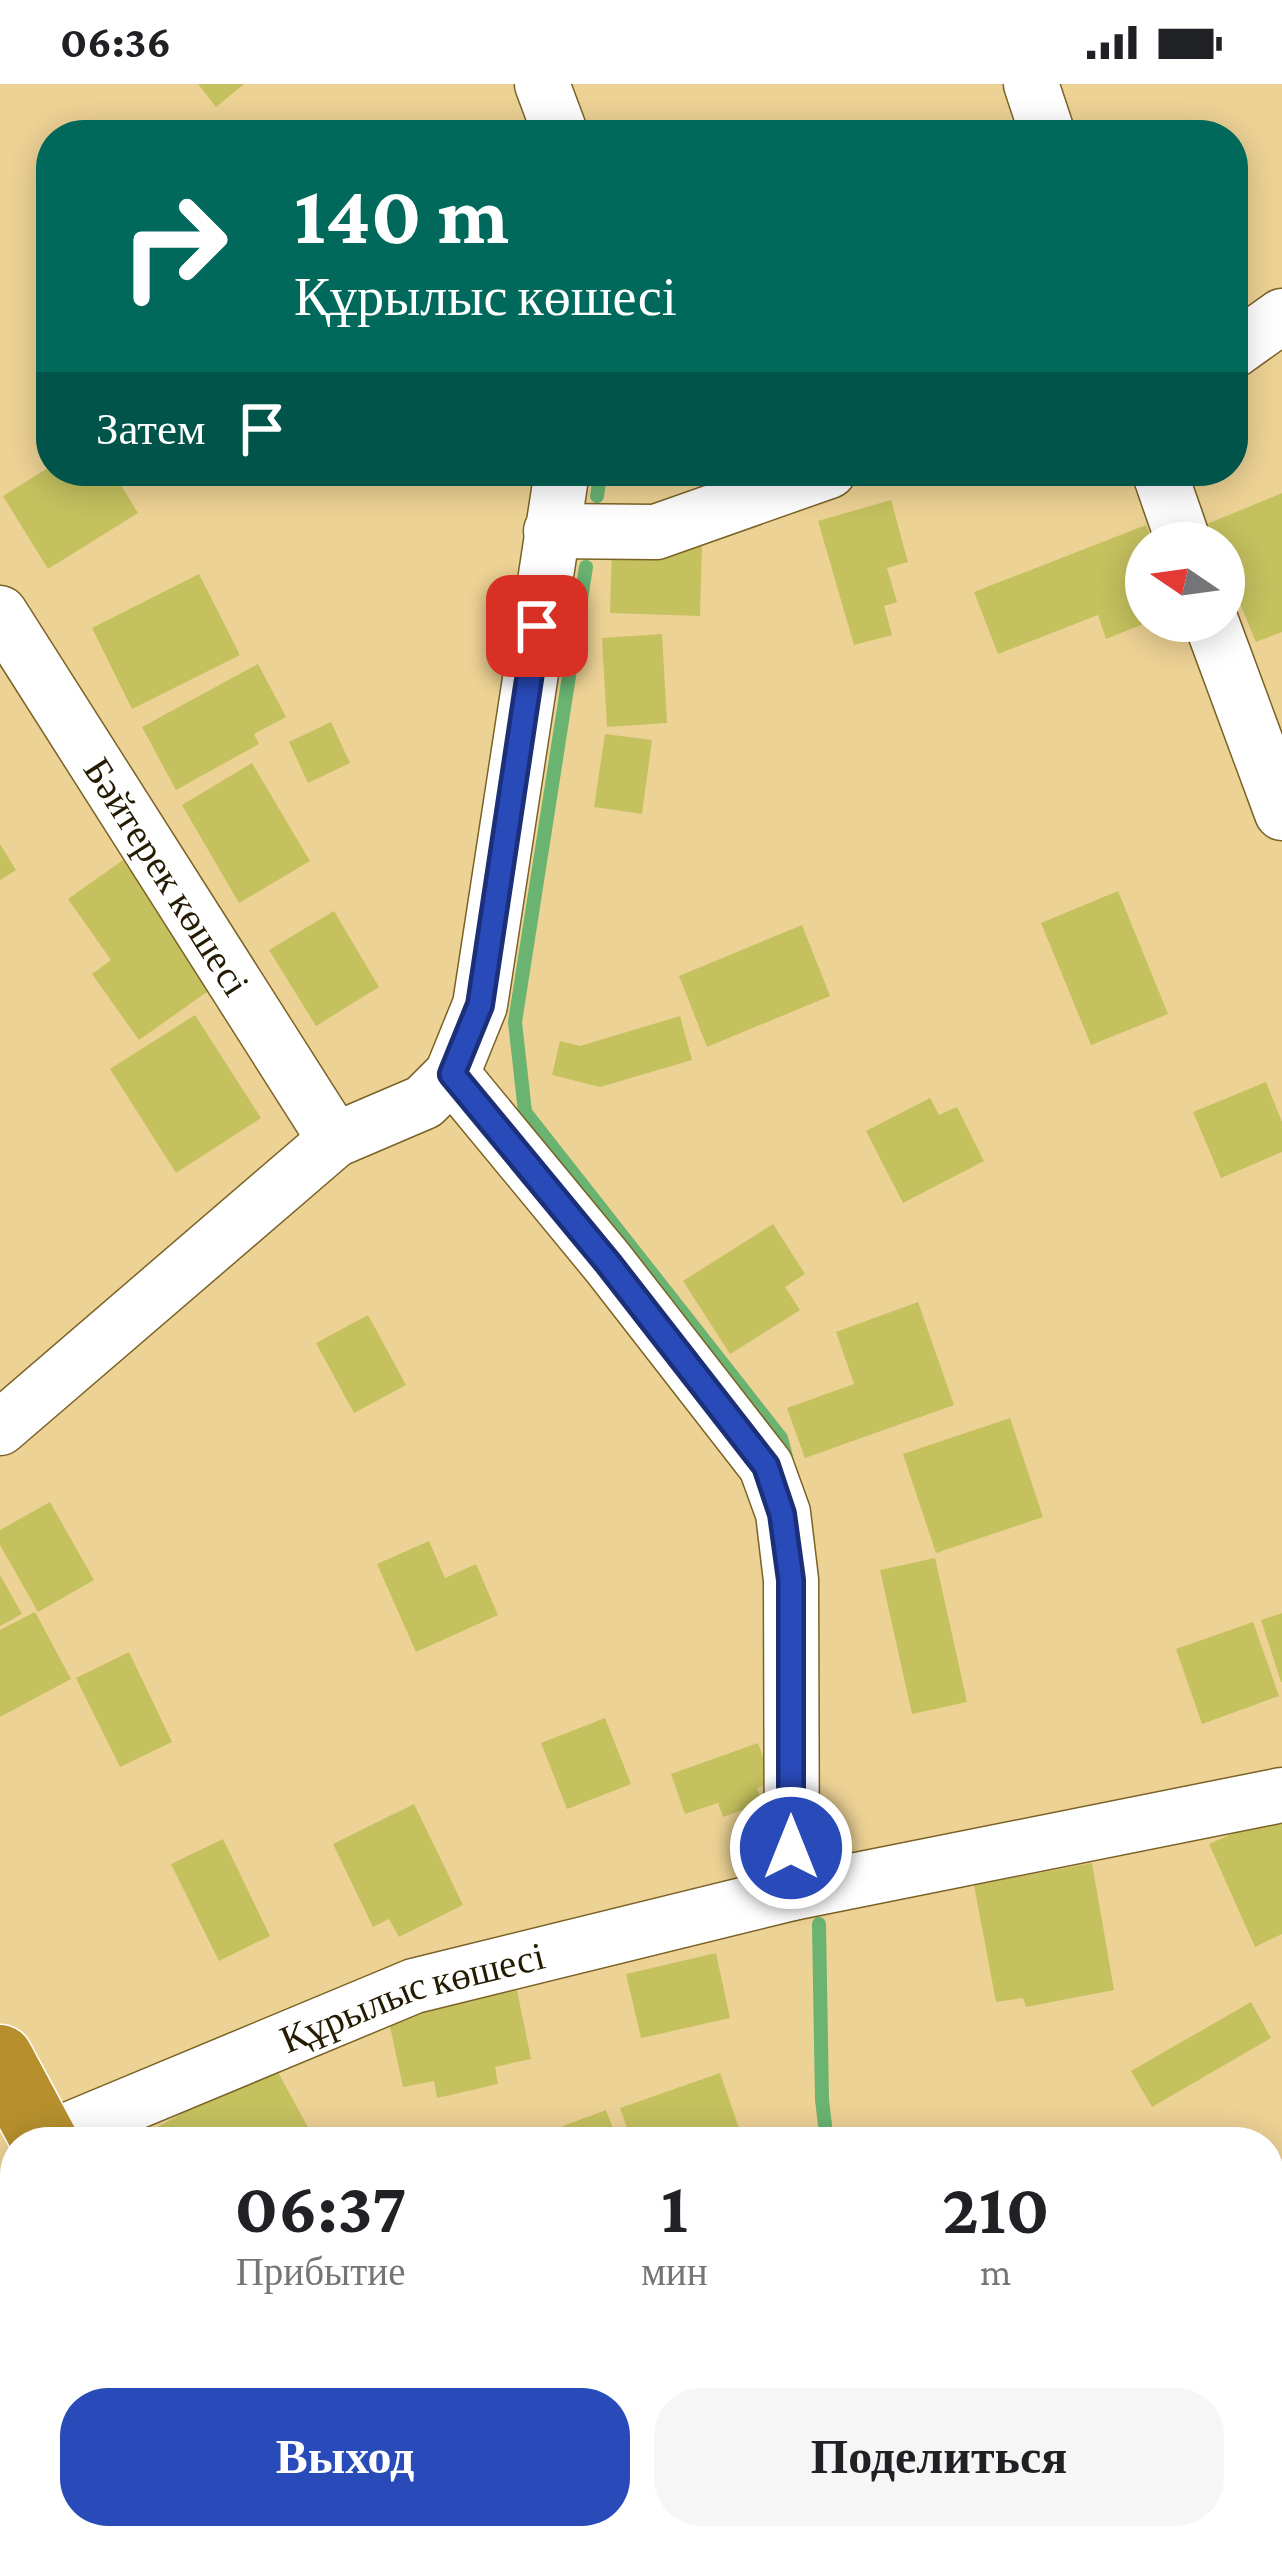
<!DOCTYPE html>
<html lang="ru">
<meta charset="utf-8">
<style>
body{margin:0;font-family:"Crimson Pro",serif;background:#f6f6f6;color:#202124;height:100vh;display:flex;flex-direction:column;font-size:45px;white-space:nowrap}
*{box-sizing:border-box;margin:0}
p{font-size:39px;color:#757577}
.icon{flex:none;width:66px;height:66px;fill:none;stroke:currentColor;stroke-width:2;stroke-linecap:round;stroke-linejoin:round}
.map{position:relative;flex:1;overflow:hidden}
.sheet{position:absolute;left:0px;top:2043px;width:1284px;height:423px;display:flex;flex-direction:column;background:#fff;border-radius:48px 48px 0 0;box-shadow:0 6px 30px #0003}
.sheet>*{flex:none}
.banner{position:absolute;left:36px;top:36px;width:1212px;height:366px;border-radius:48px;box-shadow:0 6px 30px #0003;background:#00695c;color:#fff;overflow:hidden}
.needle{width:78px;rotate:283deg}
.buttons{position:absolute;left:1125px;top:438px;display:grid;gap:24px}
.buttons a{display:grid;place-items:center;width:120px;height:120px;border-radius:50%;background:#fff;box-shadow:0 6px 30px #0003;font-size:60px}
.pin{position:absolute;display:grid;place-items:center;width:102px;height:102px;color:#fff;margin:-51px;border-radius:24px;box-shadow:0 6px 18px #0006}
.me{position:absolute;width:132px;margin:-66px;rotate:0deg;stroke-linejoin:round;filter:drop-shadow(0 0 9px #0008)}
.turn{display:flex;align-items:center;gap:42px;height:252px;padding:0 60px;font-size:54px}
.turn .icon{width:156px;height:156px;stroke-width:2.5}
.turn b{display:block;font-size:84px;line-height:102px}
.then{display:flex;align-items:center;height:114px;padding:0 60px;background:#0003;gap:24px;font-size:45px}
.eta{display:flex;justify-content:space-evenly;align-items:center;height:204px;text-align:center}
.eta b{font-size:72px;font-weight:700;line-height:84px}
.action{display:flex;gap:24px;margin-top:auto;padding:24px 60px}
.action a{flex:1;height:138px;border-radius:48px;background:#294ab9;color:#fff;font-size:48px;font-weight:700;line-height:138px;text-align:center}
.action a+a{background:#f6f6f6;color:#202124}
.status{display:flex;justify-content:space-between;align-items:center;height:84px;padding:0 60px;background:#fff;direction:ltr}
.status svg{height:33px;fill:currentColor}
.map>svg:first-child{display:block}
.lines{fill:none;stroke-linecap:round;stroke-linejoin:round}
.stream{stroke:#6ab371;stroke-width:14}
.building{fill:#c5c15f}
.minor-casing{stroke:#7b6226;stroke-width:57}
.major-casing{stroke:#fff;stroke-width:69}
.highway-casing{stroke:#fff;stroke-width:69}
.minor{stroke:#fff;stroke-width:54}
.major{stroke:#d4bc81;stroke-width:66}
.highway{stroke:#b7902d;stroke-width:66}
.route-casing{stroke:#1b3078;stroke-width:30}
.route{stroke:#294ab9;stroke-width:21}
.labels{text-anchor:middle;stroke-width:10;stroke-linejoin:round;paint-order:stroke}
.street-label{font-size:39px;fill:#251b03;stroke:#fbdfa2}
</style>
<div class="status"><b>06:36</b><svg viewBox="0 0 49 12"><path d="M0 12V9h3v3zM5 12V6h3v6zM10 12V3h3v9zM15 12V0h3v12zM26 1h20v11H26zM47 4h2v5h-2z"/></svg></div>
<div class="map">
<svg width="1282" height="2465" viewBox="0 0 1282 2465">
<rect width="100%" height="100%" fill="#edd295"/>
<g class="lines">
<!-- stream -->
<path class="stream" d="M597 412 601 387
M586 483 515 938 525 1028 781 1354 786 1373
M819 1840 822 2016 827 2058
M957 2451 974 2458"/>
</g>
<!-- building -->
<path class="building" d="M198 0H244L216 23Z
M51 382V387H112L138 429 48 485 3 412Z
M1282 409V548L1256 558 1224 481V459H1215L1207 440Z
M891 416 908 478 887 484 897 518 884 522 892 551 854 561 818 437Z
M1146 441 1153 459H1146V539L1106 555 1098 531 998 570 974 508Z
M612 459 702 461 700 532 610 529Z
M199 490 240 571 132 625 92 544Z
M662 550 667 639 607 643 602 554Z
M258 580 286 633 254 650 259 660 176 706 142 643Z
M331 638 350 679 308 699 289 658Z
M605 650 652 656 642 730 594 723Z
M252 679 310 777 239 819 182 721Z
M0 760 16 786 0 796Z
M123 776 214 903 139 956 92 890 111 876 68 815Z
M1118 807 1168 930 1091 961 1041 839Z
M334 827 379 903 316 942 269 866Z
M802 841 830 912 707 963 679 892Z
M195 931 261 1034 176 1089 110 985Z
M680 932 692 976 600 1003 552 991 560 957 580 962Z
M1266 998 1282 1038V1068L1221 1094 1193 1028Z
M930 1014 939 1031 957 1023 984 1077 903 1119 866 1047Z
M773 1140 805 1190 785 1203 800 1226 730 1270 683 1197Z
M918 1218 954 1321 805 1374 787 1324 854 1300 836 1248Z
M368 1231 406 1301 354 1329 316 1259Z
M1010 1334 1043 1433 936 1469 903 1370Z
M50 1418 94 1496 38 1528 0 1461V1446Z
M429 1457 445 1494 476 1480 498 1531 416 1568 377 1480Z
M935 1474 967 1618 912 1630 880 1486Z
M0 1491 22 1530 0 1542Z
M35 1528 71 1595 0 1633V1546Z
M1282 1529V1598H1281L1261 1536Z
M1253 1538 1279 1612 1202 1640 1176 1565Z
M129 1568 172 1658 120 1683 76 1594Z
M605 1634 631 1700 567 1725 541 1659Z
M758 1659 772 1698 757 1704 762 1719 723 1733 718 1719 685 1730 671 1690Z
M414 1720 463 1821 399 1853 389 1835 373 1843 333 1760Z
M1282 1728V1850L1255 1863 1209 1760Z
M223 1755 270 1852 219 1877 171 1780Z
M1092 1779 1114 1906 1026 1923 1023 1914 996 1918 974 1801Z
M716 1869 730 1934 641 1954 626 1890Z
M517 1906 531 1975 495 1983 498 2000 437 2014 434 1997 403 2003 388 1933Z
M1251 1918 1271 1954 1152 2023 1131 1987Z
M273 1979 316 2058H147L143 2051Z
M720 1989 742 2053 728 2058H632L620 2024Z
M606 2026 618 2058H569L563 2042Z
M15 2357V2451H102L109 2465H21L0 2424V2365Z
M549 2451H606L613 2465H545L540 2455Z
M613 2451H696L702 2465H619Z"/>
<g class="lines">
<defs>
<g id="minor">
<path d="M542 0 561 51"/>
<path d="M1031 0 1048 51"/>
<path d="M1233 267 1282 232"/>
<path d="M1159 387 1184 459"/>
<path d="M551 447 656 448 829 387"/>
<path id="s1" d="M0 529 335 1056"/>
<path d="M1211 537 1282 729"/>
<path d="M452 990 608 1179 766 1382 783 1429 791 1496 792 1809"/>
<path d="M0 1344 335 1056 424 1018 452 990 480 921 562 387"/>
<path id="s2" d="M44 2056 414 1902 792 1809 1282 1711"/>
<path d="M485 2465 514 2451"/>
<path d="M1017 2465H1025"/>
</g>
<path id="major" d="M0 2218 15 2211"/>
<path id="highway" d="M0 1974 45 2058
M263 2451 271 2465"/>
</defs>
<!-- minor casing -->
<use href="#minor" class="minor-casing"/>
<!-- major casing -->
<use href="#major" class="major-casing"/>
<!-- highway casing -->
<use href="#highway" class="highway-casing"/>
<!-- minor -->
<use href="#minor" class="minor"/>
<!-- major -->
<use href="#major" class="major"/>
<!-- highway -->
<use href="#highway" class="highway"/>
</g>
<g class="lines">
<defs>
<path id="route" d="M537 542 480 921 452 990 608 1179 766 1382 782 1430 791 1496V1764"/>
</defs>
<!-- route casing -->
<use href="#route" class="route-casing"/>
<!-- route -->
<use href="#route" class="route"/>
</g>
<g class="labels">
<!-- street labels -->
<g class="street-label">
<text dy="14" stroke="none"><textPath href="#s1" startOffset="312">Бәйтерек көшесі</textPath></text>
<text dy="14" stroke="none"><textPath href="#s2" startOffset="396">Құрылыс көшесі</textPath></text>
</g>
</g>
</svg>
<div class="buttons">
<a><svg class="needle" viewBox="-14 -14 28 28"><path d="M0-13l5 13h-10z" fill="#e53935"/><path d="M0 13l5-13h-10z" fill="#757577"/></svg></a>
</div>
<div class="pin" style="left:537px;top:542px;background:#d93025"><svg class="icon" aria-label="arrive" viewBox="0 0 24 24"><path d="M6 21V4h12l-3 4 3 4H6"/></svg></div>
<svg class="me" style="left:791px;top:1764px" viewBox="-20 -20 40 40"><circle r="17" fill="#294ab9" stroke="#fff" stroke-width="3"/><path d="M0-11L8 9 0 5-8 9z" fill="#fff"/></svg>
<div class="banner">
<div class="turn"><svg class="icon" aria-label="right" viewBox="0 0 24 24"><path d="M7 20v-9h11M14 6l5 5-5 5"/></svg><div><b>140 m</b>Құрылыс көшесі</div></div>
<div class="then">Затем<svg class="icon" aria-label="arrive" viewBox="0 0 24 24"><path d="M6 21V4h12l-3 4 3 4H6"/></svg></div>
</div>
<section class="sheet">
<div class="eta">
<div><b>06:37</b><p>Прибытие</p></div>
<div><b>1</b><p>мин</p></div>
<div><b>210</b><p>m</p></div>
</div>
<div class="action"><a>Выход</a><a>Поделиться</a></div>
</section>
</div>
